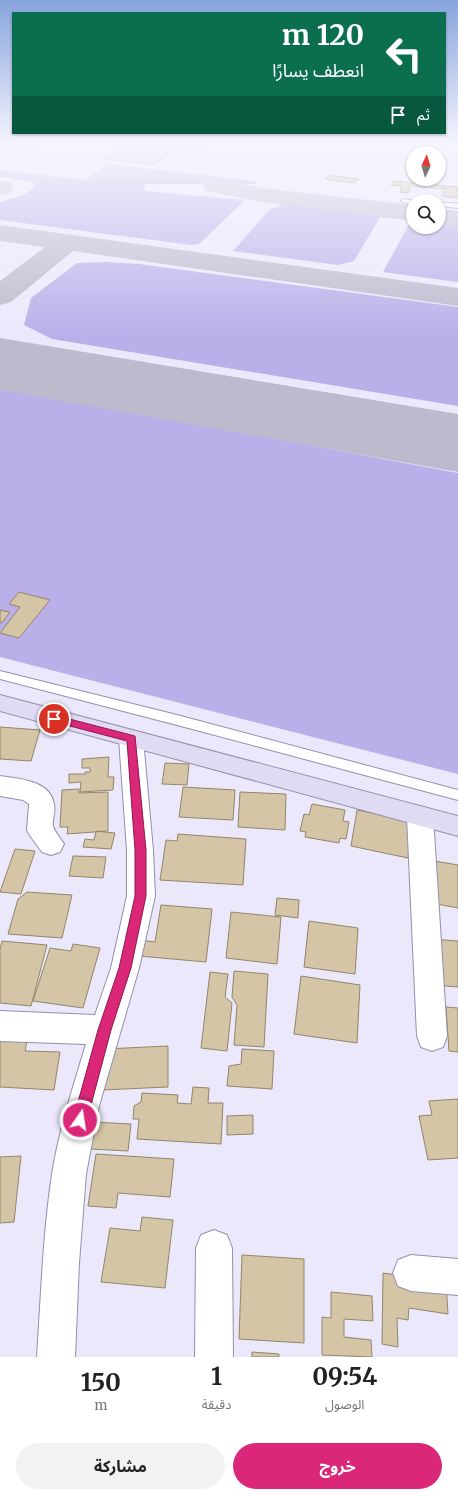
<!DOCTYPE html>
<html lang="ar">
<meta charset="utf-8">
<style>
body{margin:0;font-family:Merriweather,"Noto Sans Arabic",serif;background:#f2f2f2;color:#222;direction:rtl;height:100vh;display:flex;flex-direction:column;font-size:15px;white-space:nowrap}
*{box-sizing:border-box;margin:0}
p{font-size:13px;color:#767676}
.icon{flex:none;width:22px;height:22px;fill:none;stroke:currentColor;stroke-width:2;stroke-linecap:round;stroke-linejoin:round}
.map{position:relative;height:1357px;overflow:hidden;direction:ltr}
.sheet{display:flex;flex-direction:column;background:#fff;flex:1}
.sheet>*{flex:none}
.guide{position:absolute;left:12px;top:12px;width:434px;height:122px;border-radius:0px;box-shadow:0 1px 3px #0004;direction:rtl;background:#0b6e4f;color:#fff;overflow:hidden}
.needle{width:26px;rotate:4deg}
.fabs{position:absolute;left:406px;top:146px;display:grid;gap:8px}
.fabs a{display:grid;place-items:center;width:40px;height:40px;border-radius:50%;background:#fff;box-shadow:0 1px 3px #0004;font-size:20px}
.pin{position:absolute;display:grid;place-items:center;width:34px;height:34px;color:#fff;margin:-17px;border:2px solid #fff;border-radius:50%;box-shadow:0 1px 4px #0007}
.me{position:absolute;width:44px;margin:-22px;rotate:13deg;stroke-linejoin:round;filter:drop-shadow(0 0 3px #0008)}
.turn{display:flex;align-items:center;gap:14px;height:84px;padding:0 16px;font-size:18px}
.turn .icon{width:52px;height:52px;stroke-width:2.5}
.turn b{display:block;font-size:28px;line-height:34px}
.then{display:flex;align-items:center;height:38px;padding:0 16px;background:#0003;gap:8px;font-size:15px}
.eta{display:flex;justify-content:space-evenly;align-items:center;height:68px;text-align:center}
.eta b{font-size:24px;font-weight:700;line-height:28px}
.primary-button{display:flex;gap:8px;margin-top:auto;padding:8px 16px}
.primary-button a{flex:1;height:46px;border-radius:24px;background:#db2777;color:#fff;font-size:16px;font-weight:700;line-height:46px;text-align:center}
.primary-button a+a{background:#f2f2f2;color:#222}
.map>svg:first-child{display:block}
.green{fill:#baafe9}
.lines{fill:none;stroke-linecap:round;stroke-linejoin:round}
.taxiway{fill:#bcbacc;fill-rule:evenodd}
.runway{fill:#bcbacc;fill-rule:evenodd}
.building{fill:#d3c5a6;stroke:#938568}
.lane-casing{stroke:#948eac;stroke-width:2}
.street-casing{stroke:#948eac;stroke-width:2}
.secondary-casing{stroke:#948eac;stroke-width:2}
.lane{fill:#fff;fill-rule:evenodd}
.street{fill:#fff;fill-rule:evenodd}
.secondary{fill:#e0dbf3;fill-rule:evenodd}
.route{fill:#db2777;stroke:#8e194d}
</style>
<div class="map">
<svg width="458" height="1357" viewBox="0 0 458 1357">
<rect width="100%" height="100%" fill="#ece8fc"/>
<!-- green -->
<path class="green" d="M109 164 255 181 256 184H145L144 191 245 200 199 244 191 245 0 220V202L24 195 35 187 31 181 0 177V170L85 180Z
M287 204 382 214 354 261 338 265 233 251 270 209Z
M439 222 458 224V282L383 272 408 226 413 225V227H439Z
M106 262 139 264 458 307V406L52 339 24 325 31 298 77 263Z
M0 387 458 473V774L0 657Z"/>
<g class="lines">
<!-- taxiway -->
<path class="taxiway" d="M215 179 269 189 413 205V221L269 203 206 191 203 186 206 181Z
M0 180 10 182 13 187 9 193 0 195Z
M439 209 458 211V227L439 225Z
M0 225 458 288V306L73 251 11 302 0 305V281L45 247 0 241Z
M0 351 27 360 32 367 27 374 15 377 0 373Z"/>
<!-- runway -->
<path class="runway" d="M0 338 458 414V472L0 390Z"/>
</g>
<!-- building -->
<path class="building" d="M0 145H42L30 153 0 149Z
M139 145H156L161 147 159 149 138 146Z
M171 145H202L198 148Z
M120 146 169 151 165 154 168 155 153 164 103 159Z
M178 148H184L181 150 190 151 193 149 201 150 196 154 173 151Z
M330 175 359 179 355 183 325 179Z
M394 181 445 186 444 189 411 186 408 193 400 192 402 186 391 185Z
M447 186 458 187 457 191H458V198L442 196Z
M19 592 50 600 19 638 0 633 20 607 9 604Z
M0 610 10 612 2 623 0 622Z
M0 727 40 730 31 761 0 759Z
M109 757 108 777H114L113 790 80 792 81 782 69 783V774H85V772H90V768H82V759Z
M165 763 189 764 187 785 162 784Z
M183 787 235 790 233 820 179 817Z
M79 789V793L108 792V831L67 834 68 827H60L62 790Z
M240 792 286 794 285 830 238 827Z
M312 804 345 810 343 821 349 822 346 839 340 838 339 843 305 837 306 832 300 831 304 814 309 815Z
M357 810 413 821 408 858 351 846Z
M96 831 115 833 111 849 83 847 85 839 94 840Z
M178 834 246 839 243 885 160 880 166 840 177 841Z
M15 849 35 851 21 894 0 892Z
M73 856 106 857 103 878 69 876Z
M429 860 458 865V908L426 902Z
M27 892 72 895 62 938 8 934 18 899Z
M277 898 299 900 298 918 275 915Z
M161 905 212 909 206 962 139 956 141 940 155 942Z
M231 912 281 917 277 964 226 958Z
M309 921 358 928 355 974 304 967Z
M431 939 458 941V987L434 985Z
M2 941 47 945 31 1006 0 1003V949Z
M73 944 100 948 83 1008 33 1001 50 948 71 951Z
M234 971 268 974 264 1047 234 1045 237 1005 232 997Z
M210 972 228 974 225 997 232 1003 227 1051 201 1048Z
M301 976 360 985 357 1043 294 1034Z
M446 1007 458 1008V1052L449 1051Z
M0 1029 29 1031 25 1051 60 1052 54 1090 0 1087Z
M168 1046V1087L102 1090 104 1049Z
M242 1049 274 1051 272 1089 227 1086 229 1066 241 1064Z
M193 1087 209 1088 208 1103H223L221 1144 137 1139 139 1119H133L134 1106 141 1102 142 1093 178 1095 177 1103 191 1104Z
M458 1099V1158L428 1160 419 1116 432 1115 429 1101Z
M253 1115V1134L227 1135V1116Z
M93 1122 131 1124 128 1151 90 1149Z
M96 1154 174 1159 170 1197 118 1193 116 1208 88 1206Z
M21 1156 14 1222 0 1223V1157Z
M142 1217 173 1220 165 1288 101 1282 110 1228 140 1231Z
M242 1255 304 1259V1343L239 1339Z
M383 1273 446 1282 448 1314 409 1308 408 1320 397 1318 398 1347 382 1344Z
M331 1292 372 1296 373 1321 344 1319V1337L371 1340 372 1357 322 1355V1317L331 1318Z
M252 1352 279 1354V1357H252Z"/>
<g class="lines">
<defs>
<path id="lane" d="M404 199 415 201H413V204L402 202 401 201Z
M439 202 458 204V208L439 206Z
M0 671 177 715 458 790V800L177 725 0 679Z"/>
<path id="street" d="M131 730 139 733 143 739 153 850 155 896 139 968 99 1106 86 1174 79 1263 75 1357H37C41 1296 43 1234 52 1174 59 1130 73 1087 86 1044L0 1041V1011L95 1015 111 968 127 896V850L119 739 123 733Z
M0 776C19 779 50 780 54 804 56 811 52 819 53 826 54 831 61 839 64 844L60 852 51 855 42 852 31 837 27 830 29 804 23 800 0 796Z
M420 806 429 809 433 816 447 1036 443 1047 432 1051 421 1047 417 1036 407 816 411 809Z
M214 1230 227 1235 232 1248 233 1357H195L196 1248 201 1235Z
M411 1255 458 1259V1295L411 1291 398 1286 393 1273 398 1260Z"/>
<path id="secondary" d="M0 695 458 816V836L0 711Z"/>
</defs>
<!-- lane casing -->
<use href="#lane" class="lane-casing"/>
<!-- street casing -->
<use href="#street" class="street-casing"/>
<!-- secondary casing -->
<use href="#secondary" class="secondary-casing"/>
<!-- lane -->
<use href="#lane" class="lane"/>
<!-- street -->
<use href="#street" class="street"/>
<!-- secondary -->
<use href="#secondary" class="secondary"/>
</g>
<!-- sky -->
<linearGradient id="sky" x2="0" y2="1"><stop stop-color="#88a4dd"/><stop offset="0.43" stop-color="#f6f5fe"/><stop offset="1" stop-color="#f6f5fe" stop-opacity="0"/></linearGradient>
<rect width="458" height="335" fill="url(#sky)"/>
<!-- route -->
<path class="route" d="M54 715 135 736 146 850V896L131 968 111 1030 87 1120 85 1124 80 1126 75 1124 73 1120 98 1030 119 968 135 896V850L127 741 51 721 50 719Z"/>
</svg>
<div class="fabs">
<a><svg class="needle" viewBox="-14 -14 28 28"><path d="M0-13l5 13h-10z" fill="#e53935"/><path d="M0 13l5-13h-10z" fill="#767676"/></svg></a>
<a><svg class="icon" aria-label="search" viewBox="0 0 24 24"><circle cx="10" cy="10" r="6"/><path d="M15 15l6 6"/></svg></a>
</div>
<div class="pin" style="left:54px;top:719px;background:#d93025"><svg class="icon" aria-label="arrive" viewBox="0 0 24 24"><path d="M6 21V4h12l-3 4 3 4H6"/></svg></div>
<svg class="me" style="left:80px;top:1120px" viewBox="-20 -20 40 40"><circle r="17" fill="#db2777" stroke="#fff" stroke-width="3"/><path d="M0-11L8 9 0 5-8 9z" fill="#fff"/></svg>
<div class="guide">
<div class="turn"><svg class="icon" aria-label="left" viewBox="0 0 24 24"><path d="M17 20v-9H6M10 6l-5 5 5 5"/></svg><div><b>120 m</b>انعطف يسارًا</div></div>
<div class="then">ثم<svg class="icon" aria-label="arrive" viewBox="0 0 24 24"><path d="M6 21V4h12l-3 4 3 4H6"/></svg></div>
</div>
</div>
<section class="sheet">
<div class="eta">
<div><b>09:54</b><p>الوصول</p></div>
<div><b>1</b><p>دقيقة</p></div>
<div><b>150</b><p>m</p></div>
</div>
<div class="primary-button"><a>خروج</a><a>مشاركة</a></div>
</section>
